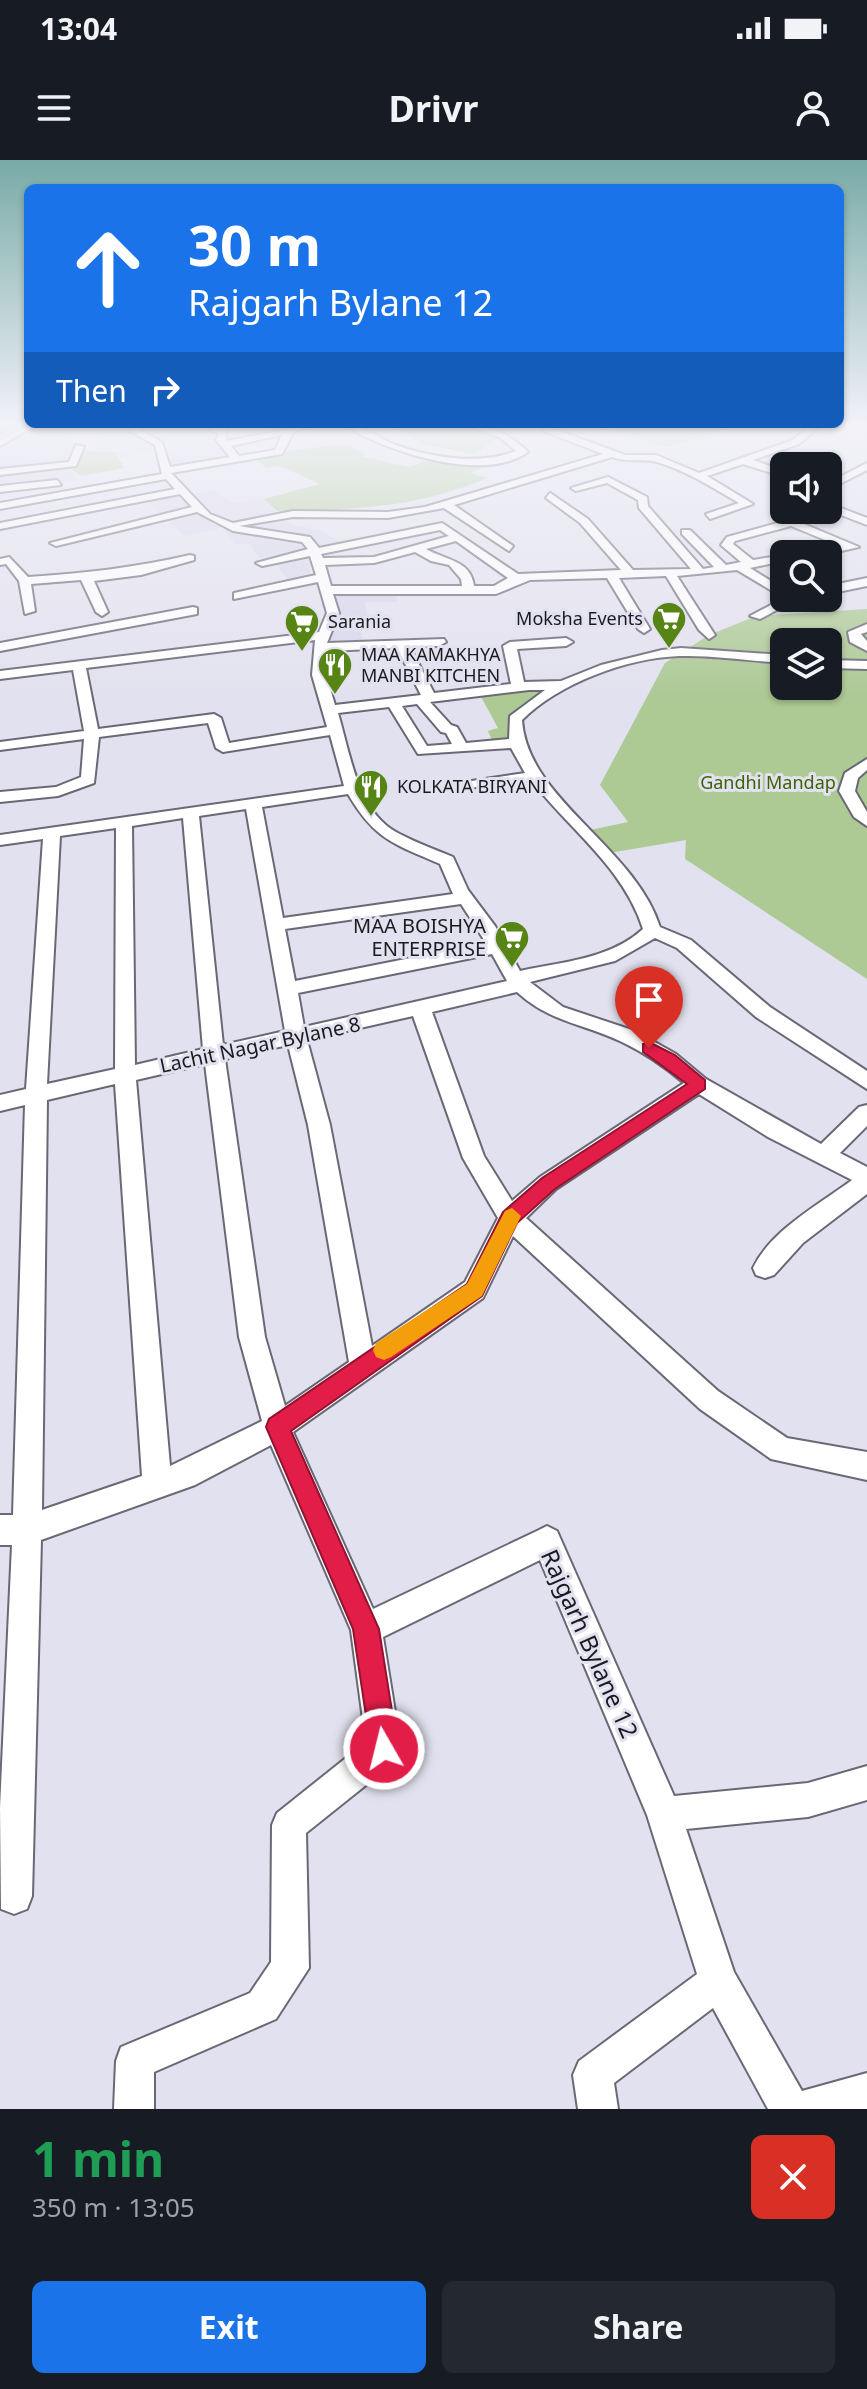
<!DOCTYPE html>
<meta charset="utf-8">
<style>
body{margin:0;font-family:"Noto Sans",sans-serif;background:#242831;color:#f1f3f6;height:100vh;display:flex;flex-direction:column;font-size:30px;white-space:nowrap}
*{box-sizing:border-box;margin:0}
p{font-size:26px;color:#9ea1a6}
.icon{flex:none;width:44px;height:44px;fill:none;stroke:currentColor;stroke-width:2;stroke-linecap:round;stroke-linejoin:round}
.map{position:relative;height:1949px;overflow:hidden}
.side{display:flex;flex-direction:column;background:#171b24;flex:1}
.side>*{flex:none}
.guide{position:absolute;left:24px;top:24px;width:820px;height:244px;border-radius:12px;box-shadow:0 2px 6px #0004;background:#1a73e8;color:#fff;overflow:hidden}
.fabs{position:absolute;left:770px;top:292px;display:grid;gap:16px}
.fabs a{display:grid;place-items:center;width:72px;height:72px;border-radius:12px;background:#171b24;box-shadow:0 2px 6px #0004;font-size:40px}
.pin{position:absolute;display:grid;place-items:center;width:68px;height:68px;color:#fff;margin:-82px -34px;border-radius:50% 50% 50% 0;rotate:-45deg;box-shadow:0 0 8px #0007}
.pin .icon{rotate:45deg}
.me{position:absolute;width:88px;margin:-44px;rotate:352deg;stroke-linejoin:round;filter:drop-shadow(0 0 6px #0008)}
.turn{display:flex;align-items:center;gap:28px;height:168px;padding:0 32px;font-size:36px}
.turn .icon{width:104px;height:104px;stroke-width:2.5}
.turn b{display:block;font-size:56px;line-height:68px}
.then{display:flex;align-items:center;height:76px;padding:0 32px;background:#0003;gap:16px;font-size:30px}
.round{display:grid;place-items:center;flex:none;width:84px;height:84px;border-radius:12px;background:#242831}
.headline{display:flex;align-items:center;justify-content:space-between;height:136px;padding:0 32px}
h1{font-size:48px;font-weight:700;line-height:60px;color:#1e9e55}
.action{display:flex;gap:16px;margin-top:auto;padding:16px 32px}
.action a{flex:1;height:92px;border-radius:12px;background:#1a73e8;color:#fff;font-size:32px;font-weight:700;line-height:92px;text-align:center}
.action a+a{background:#242831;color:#f1f3f6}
.status{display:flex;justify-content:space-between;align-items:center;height:56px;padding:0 40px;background:#171b24;direction:ltr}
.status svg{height:22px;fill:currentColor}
header{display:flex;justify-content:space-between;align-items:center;height:104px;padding:0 32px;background:#171b24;font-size:36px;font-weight:700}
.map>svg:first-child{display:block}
.built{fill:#d7d5eb}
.green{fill:#adc994;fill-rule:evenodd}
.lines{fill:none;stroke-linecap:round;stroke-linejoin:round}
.minor-casing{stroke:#6a6875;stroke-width:4}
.major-casing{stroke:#7b74a5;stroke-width:4}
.minor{fill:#fff;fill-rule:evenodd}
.major{fill:#cfc8f4;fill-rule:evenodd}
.route{fill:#e11d48;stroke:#92132f;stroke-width:2}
.slow{fill:#f59e0b}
.labels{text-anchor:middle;stroke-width:6;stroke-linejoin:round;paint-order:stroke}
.far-poi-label{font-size:18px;fill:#1b1a1f;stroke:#e2e1ef;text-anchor:start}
.far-park-label{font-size:18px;fill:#3d6301;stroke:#e2e1ef}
.poi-label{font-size:20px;fill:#1b1a1f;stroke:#e2e1ef;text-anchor:end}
.street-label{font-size:20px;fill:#1b1a1f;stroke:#e2e1ef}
.near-street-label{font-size:24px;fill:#1b1a1f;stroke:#e2e1ef}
</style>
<div class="status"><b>13:04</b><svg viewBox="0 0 49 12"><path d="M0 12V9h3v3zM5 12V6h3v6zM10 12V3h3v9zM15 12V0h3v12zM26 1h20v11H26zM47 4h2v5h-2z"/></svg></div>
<header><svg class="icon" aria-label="menu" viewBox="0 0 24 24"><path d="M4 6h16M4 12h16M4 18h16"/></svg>Drivr<svg class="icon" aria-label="person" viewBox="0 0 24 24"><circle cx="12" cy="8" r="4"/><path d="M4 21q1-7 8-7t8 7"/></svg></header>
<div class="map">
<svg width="867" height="1949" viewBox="0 0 867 1949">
<rect width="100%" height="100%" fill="#e2e1ef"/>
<!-- built -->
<path class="built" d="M37 265H115L156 282V289L118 298 114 293 126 291 124 288 97 291 98 275 75 276 68 280 82 283 69 305 76 320 0 328V284Z
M132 265H209L217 269 230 295 168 306 171 285Z
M212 330 233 343 264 339 278 354 225 362 192 334Z
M178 335 210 361 220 368 185 376 146 340Z
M281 357 293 365 319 370 346 385 320 390 308 380 237 366Z
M223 369 295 380 307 391 312 421 290 423 271 397 259 398 250 384H235Z
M396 430 397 442H365L367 462H359L363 485 323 487 332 433Z"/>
<!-- green -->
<path class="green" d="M385 265H469L498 278 474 294 426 285Z
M588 265H736L739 266 667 287Z
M332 285H348L366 294 363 297 409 307 441 296 484 307 470 313 488 318C412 349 357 349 277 351L264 339 320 324 280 306 267 308 252 297Z
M85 291 115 292 124 308 82 316 71 309Z
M867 449V819L685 699 686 680 609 693 590 670 628 662 600 625 665 503 709 475 756 456ZM784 482H828V526H784Z
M548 528 521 547 508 565 509 584 494 585 488 571 498 568 480 535Z"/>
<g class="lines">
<defs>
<path id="minor" d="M25 265H36L0 286V279Z
M119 265H130L162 282 170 307 230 297 216 280 219 274 210 269 215 265 225 266 227 281 309 265 293 273 282 294 171 313 210 354 233 363 293 351 388 352 425 347 603 294 543 271 546 266 625 295H656L699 313 793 280 811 265H821L799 284 753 300 784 311V317L743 304 707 316 753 344 710 359 706 354 739 343C713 328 687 311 657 302 643 298 627 303 612 297L454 345 513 386 509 391 444 348 388 358 293 357 239 366 310 377 319 388 442 363 518 414 621 410 580 363 546 338 550 333 588 359 633 410 691 409 639 348 638 340 607 323 576 331 571 328 608 317 647 337 648 346 703 409 714 407 682 374V370H690L726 405 741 402 721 385 727 377 792 359 859 387 828 394H803L840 386 791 366 735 381 733 384 753 400 784 395V401L750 408 784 429V438L737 410 677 416 715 475 709 479 699 470 666 416 619 418 650 469 644 473 638 469 607 418 530 420 496 434H333L339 453 327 483 444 479 446 482 439 486 410 487 434 533 511 524 503 486 510 482 566 478 573 482 566 486 517 489 524 522 561 521 601 505 662 490 681 488 784 495V503C750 501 714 495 679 496 627 498 559 523 522 560 527 639 634 686 660 767L691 780 770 847 867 911V929L756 857 677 788 655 778 615 801 530 822 563 847 635 871 676 894 706 919 821 984 859 947 867 945V966L840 993 867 1007V1034L803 1083 774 1115 765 1118 756 1115 753 1108C771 1070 820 1044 852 1020L768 977 699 934 556 1029 526 1058 718 1231 787 1278 867 1292V1320L771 1299 700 1249 513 1076 483 1138 293 1272 373 1449 537 1371 547 1366 557 1371 674 1636 808 1623 867 1606V1640L808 1657 686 1669 734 1812 802 1931 867 1913V1949H768L713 1848 614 1923 618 1949H578L573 1915 579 1901 697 1814 647 1655 540 1400 383 1477 401 1589 396 1601 306 1673 309 1808 276 1859 154 1912V1949H114L116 1901 121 1887 250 1833 271 1802 272 1665 277 1653 366 1582 351 1470 271 1285 195 1325 41 1380 32 1736 27 1749 14 1754 1 1749 0 1648 12 1385H0V1355H13L25 945 0 951V935L26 929 43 679 0 685V675L344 626 330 575 223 592 216 588 208 563 99 577 94 623 58 636 0 642V632L56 627 81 617 84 579 0 590V582L84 571 73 510 0 519V511L319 472 327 453 318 422 234 439V433L316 415 310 396 262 406 256 403 308 389 302 382 233 371 197 352 56 386 50 383 192 347 180 334 0 369V363L175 329 166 319 0 349V343L162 314 155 285ZM282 275 275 290 239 296 231 286ZM440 370 449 376 374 397 323 398 321 394ZM456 381 508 418 494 426H474C471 400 445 400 426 389ZM415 392 431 401 449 405 461 419 462 426H331L325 405 374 403ZM315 480 312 515 327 567 229 583 221 558 214 554 98 569 86 508ZM397 488 421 535 335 545 326 515V491ZM529 530H545L510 556 509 579 466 583 457 567 451 565 430 542ZM417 544 441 572 446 573 452 584 427 586 402 546ZM389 547 418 594 511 588 525 613 458 623V629L532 621C570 670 624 708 643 769 611 799 561 802 520 811L495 766 468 730 453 697C434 689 414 682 396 672 357 650 350 593 338 553ZM348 634C375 680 393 683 440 704L453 734 283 758 262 647ZM246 649 285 871 223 885 199 656ZM183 658 203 889 135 905 132 666ZM116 668 115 909 47 924 60 676ZM461 744 486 783 295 821 285 769ZM492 794 507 821 304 867 298 833ZM517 832C551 863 583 863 622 882 645 893 665 907 684 923L540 1017 512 1041 484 996 432 852ZM413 856 463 998 498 1058 465 1122 372 1186 330 965 307 880ZM288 885 308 965 349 1202 285 1246 265 1177 225 899ZM205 904 239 1177 262 1261 170 1306 136 920ZM115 924 142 1316 42 1350 47 940Z
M344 265C365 265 377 278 396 285 430 298 482 305 516 291L499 277 465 265C490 265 510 274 528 292 482 324 385 291 344 265Z
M76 285 84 287 76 306 0 315V309L69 302Z
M867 303V310L828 330V323Z
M57 320 61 325 0 332V326Z
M828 343 867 358V365L828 350Z
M190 395 194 396V400L141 415 94 421 108 452 102 456 96 452 81 420 31 424 35 451 25 454 19 421 6 404 0 405V399L9 397 28 417C84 413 135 408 190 395Z
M867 418V426L828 434V426Z
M784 438H799L760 459 750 456Z
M193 447 197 448V454L0 491V483Z
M867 464V472L861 474 867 481V491L850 482 848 472Z
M828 500 867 501V509L828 508Z
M867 599V610L858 618 855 631 867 652V666L854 657 839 631 845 613Z"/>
<path id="major" d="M16 265H29L0 281V274Z"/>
</defs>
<!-- minor casing -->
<use href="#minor" class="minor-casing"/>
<!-- major casing -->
<use href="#major" class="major-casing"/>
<!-- minor -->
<use href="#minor" class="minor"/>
<!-- major -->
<use href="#major" class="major"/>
</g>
<!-- sky -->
<linearGradient id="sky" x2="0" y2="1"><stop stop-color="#78aaa7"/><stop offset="0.49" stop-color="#f2f2f8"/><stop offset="1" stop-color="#f2f2f8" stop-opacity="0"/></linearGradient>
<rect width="867" height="538" fill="url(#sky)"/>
<!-- route -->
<path class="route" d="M649 882 675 895 705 920V929L555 1029 517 1063 482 1136 291 1271 379 1469 398 1589 394 1599 384 1603 375 1599 371 1589 353 1469 266 1267 269 1259 467 1124 503 1052 542 1018 687 924 643 892V884Z"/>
<!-- slow -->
<path class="slow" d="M512 1048 521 1056 482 1136 391 1197 384 1200 376 1197 373 1190 376 1183 467 1124 505 1051Z"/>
<!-- icons -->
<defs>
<symbol id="supermarket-pin" viewBox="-11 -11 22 30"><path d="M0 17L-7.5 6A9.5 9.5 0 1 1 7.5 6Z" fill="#568516" stroke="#e2e1ef"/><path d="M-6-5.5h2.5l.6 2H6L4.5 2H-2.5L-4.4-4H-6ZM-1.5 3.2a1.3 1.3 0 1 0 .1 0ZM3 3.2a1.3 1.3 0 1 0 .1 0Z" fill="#fff"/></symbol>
<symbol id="restaurant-pin" viewBox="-11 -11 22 30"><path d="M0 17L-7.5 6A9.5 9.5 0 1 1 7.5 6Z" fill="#568516" stroke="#e2e1ef"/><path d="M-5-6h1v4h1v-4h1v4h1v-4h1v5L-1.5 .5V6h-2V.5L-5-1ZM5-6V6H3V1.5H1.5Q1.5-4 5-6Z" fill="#fff"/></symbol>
</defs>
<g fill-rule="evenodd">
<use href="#supermarket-pin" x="649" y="439" width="40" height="54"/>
<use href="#supermarket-pin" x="282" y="442" width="40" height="54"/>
<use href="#restaurant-pin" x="315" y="485" width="40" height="54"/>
<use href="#restaurant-pin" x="351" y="607" width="40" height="54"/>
<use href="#supermarket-pin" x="492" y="758" width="40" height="54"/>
</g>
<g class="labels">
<!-- far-poi labels -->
<g class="far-poi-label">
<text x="643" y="465" text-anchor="end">Moksha Events</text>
<text x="328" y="468">Sarania</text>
<text x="361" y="501">MAA KAMAKHYA<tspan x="361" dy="21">MANBI KITCHEN</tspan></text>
<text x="397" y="633">KOLKATA BIRYANI</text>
</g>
<!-- far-park labels -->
<g class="far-park-label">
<text x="768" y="629">Gandhi Mandap</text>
</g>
<!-- poi labels -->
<g class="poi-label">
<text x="486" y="773">MAA BOISHYA<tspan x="486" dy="23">ENTERPRISE</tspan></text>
</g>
<!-- street labels -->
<g class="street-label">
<text transform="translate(260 885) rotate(-12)" y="7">Lachit Nagar Bylane 8</text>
</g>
<!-- near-street labels -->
<g class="near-street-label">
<text transform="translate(589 1484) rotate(66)" y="8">Rajgarh Bylane 12</text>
</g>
</g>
</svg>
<div class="fabs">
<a><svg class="icon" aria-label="sound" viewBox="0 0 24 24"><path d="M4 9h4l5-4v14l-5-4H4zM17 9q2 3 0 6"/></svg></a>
<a><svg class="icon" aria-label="search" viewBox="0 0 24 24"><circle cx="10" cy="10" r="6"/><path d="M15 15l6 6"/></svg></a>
<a><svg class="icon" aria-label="layers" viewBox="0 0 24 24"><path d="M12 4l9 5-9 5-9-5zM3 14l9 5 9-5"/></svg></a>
</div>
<div class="pin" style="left:649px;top:888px;background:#d93025"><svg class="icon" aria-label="arrive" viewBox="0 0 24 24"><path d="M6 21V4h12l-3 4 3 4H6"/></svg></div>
<svg class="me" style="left:384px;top:1589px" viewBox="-20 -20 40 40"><circle r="17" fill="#e11d48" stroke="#fff" stroke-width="3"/><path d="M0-11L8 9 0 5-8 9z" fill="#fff"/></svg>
<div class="guide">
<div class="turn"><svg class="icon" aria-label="ahead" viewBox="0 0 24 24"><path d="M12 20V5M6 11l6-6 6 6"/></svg><div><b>30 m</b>Rajgarh Bylane 12</div></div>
<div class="then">Then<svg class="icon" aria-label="right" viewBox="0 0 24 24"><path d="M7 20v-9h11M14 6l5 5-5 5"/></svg></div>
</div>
</div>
<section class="side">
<div class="headline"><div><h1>1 min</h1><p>350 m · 13:05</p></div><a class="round" style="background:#d93025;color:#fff"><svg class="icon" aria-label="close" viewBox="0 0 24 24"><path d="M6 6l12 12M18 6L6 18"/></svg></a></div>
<div class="action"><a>Exit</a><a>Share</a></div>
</section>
